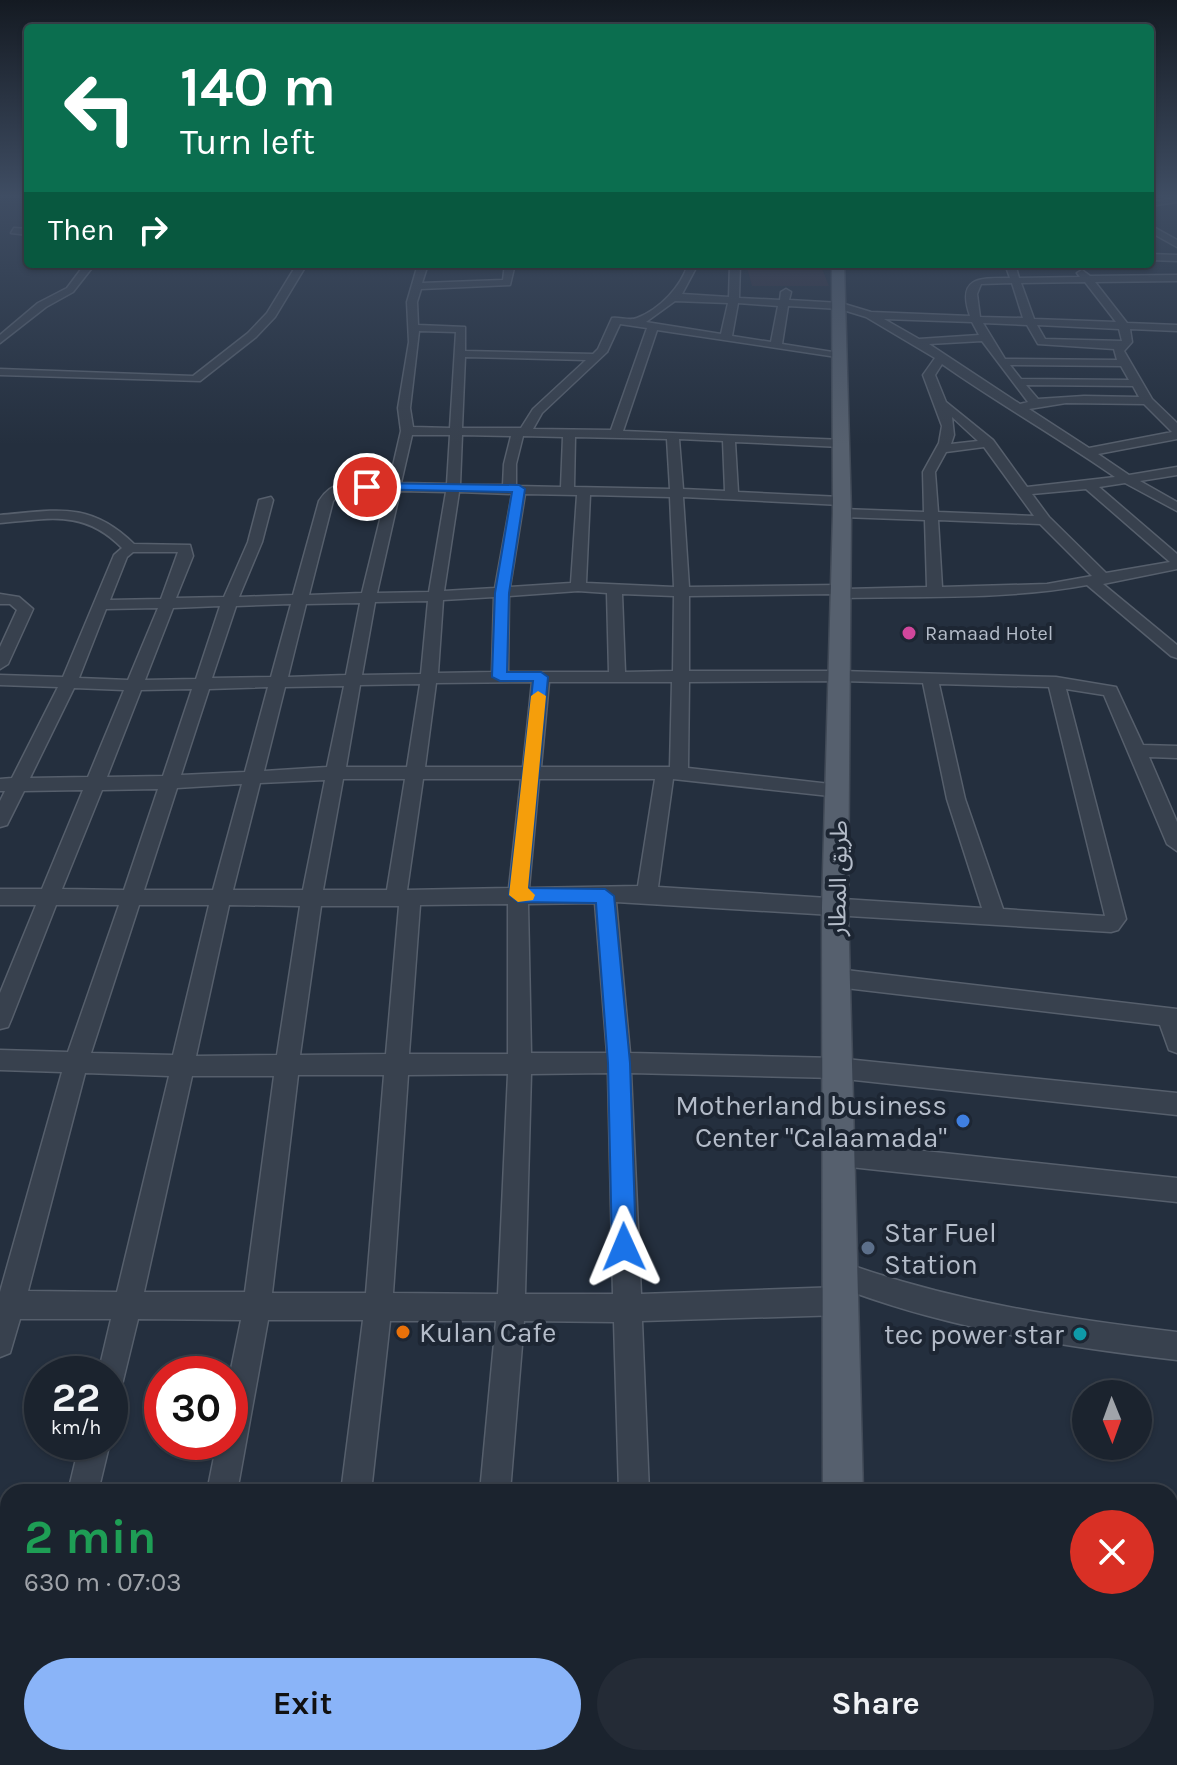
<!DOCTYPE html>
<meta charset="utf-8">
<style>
body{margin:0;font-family:Karla,"Noto Sans Arabic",sans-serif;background:#242b36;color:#f1f3f6;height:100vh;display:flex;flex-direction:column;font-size:30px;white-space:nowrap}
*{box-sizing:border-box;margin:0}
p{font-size:26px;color:#a0a4aa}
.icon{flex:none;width:44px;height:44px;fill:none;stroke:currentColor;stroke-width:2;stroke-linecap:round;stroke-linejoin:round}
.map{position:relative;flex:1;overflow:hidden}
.sheet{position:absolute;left:0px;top:1484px;width:1178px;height:282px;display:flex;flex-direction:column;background:#1b232e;border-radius:24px 24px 0 0;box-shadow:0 2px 6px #0004,0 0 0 2px #39404a}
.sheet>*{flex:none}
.banner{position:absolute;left:24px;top:24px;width:1130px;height:244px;border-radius:8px;box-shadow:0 2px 6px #0004,0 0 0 2px #39404a;background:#0b6e4f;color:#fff;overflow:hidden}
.needle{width:52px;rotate:179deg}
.buttons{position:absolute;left:1072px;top:1380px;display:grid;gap:16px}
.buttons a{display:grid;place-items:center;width:80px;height:80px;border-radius:50%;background:#1b232e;box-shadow:0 2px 6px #0004,0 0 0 2px #39404a;font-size:40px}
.speed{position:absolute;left:24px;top:1356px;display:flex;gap:16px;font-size:40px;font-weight:700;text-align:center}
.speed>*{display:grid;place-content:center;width:104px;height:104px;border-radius:50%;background:#1b232e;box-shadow:0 2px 6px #0004,0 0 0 2px #39404a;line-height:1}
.speed small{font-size:20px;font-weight:400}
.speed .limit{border:12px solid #d22;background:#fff;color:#111}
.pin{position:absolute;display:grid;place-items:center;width:68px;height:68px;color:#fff;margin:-34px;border:4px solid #fff;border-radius:50%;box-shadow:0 2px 8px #0007}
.me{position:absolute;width:88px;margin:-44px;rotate:359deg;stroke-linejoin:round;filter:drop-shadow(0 0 6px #0008)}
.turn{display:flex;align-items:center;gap:28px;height:168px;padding:0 24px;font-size:36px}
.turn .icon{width:104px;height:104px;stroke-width:2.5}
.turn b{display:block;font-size:56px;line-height:68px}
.then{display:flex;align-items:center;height:76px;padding:0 24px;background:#0003;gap:16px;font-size:30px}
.round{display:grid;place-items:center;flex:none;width:84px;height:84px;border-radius:42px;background:#242b36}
.head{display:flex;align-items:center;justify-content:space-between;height:136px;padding:0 24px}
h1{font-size:48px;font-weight:700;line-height:60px;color:#1e9e55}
.primary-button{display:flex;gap:16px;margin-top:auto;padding:16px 24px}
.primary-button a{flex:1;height:92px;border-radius:48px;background:#8ab4f8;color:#111;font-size:32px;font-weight:700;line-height:92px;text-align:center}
.primary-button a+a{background:#242b36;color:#f1f3f6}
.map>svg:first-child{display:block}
.medical{fill:#32303f}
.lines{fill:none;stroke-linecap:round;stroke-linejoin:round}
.minor-casing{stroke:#565f6c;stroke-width:3}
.major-casing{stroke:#414a57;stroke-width:3}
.minor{fill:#38414e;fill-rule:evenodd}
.major{fill:#56606e;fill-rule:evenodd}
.route{fill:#1a73e8;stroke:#114b97;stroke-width:2}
.slow{fill:#f59e0b}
.hotel-dot{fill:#d1479c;stroke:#1d2633;stroke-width:3}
.shop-dot{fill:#3f7fe0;stroke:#1d2633;stroke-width:3}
.service-dot{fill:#5c6f8a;stroke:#1d2633;stroke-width:3}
.food-dot{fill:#e8710a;stroke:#1d2633;stroke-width:3}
.culture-dot{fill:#0f9aa8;stroke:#1d2633;stroke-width:3}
.labels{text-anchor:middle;stroke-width:8;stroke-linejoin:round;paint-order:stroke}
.far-poi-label{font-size:20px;fill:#b4bcc9;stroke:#1d2633;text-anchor:start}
.street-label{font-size:24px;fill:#b4bcc9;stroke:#1d2633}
.near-poi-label{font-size:28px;fill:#b4bcc9;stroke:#1d2633;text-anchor:end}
</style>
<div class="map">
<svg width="1177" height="1765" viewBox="0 0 1177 1765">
<rect width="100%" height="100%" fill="#242f3e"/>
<!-- medical -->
<path class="medical" d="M746 264H820L829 286H752Z"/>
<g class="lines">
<defs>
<path id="minor" d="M1177 198V202L1150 206V202Z
M1150 225 1177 240V247L1150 232Z
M14 228 28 229V235L11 233Z
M1150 254 1177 255V261L1150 260Z
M85 264H95L73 292 46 307 0 343V335L38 303 67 288Z
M297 264H307L275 317 256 337 200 381 0 375V369L193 376 248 333 267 313Z
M418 264H428L422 283 503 280 505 264H515L510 285 421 289 417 302 418 325 465 327V351L593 354 598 349 612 318C620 317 630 321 637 318 660 309 681 287 688 264H698L682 294 729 297 730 264H740L739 298 780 300 781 292 786 289 791 292 789 300 841 303 871 312 970 316C956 276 981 278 1010 278L1005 264H1015L1019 278 1080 277 1077 273 1082 270 1090 276 1177 275V281L1095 282 1127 323 1177 325V331L1130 329 1132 342 1124 351 1152 399 1177 423V439L1098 454 1129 475 1177 467V475L1140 481 1177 502V511L1125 483 1099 487 1177 554V569L1103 584 1177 645V658L1171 656 1087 585C1006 600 921 596 839 598L832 594 689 596V671H840L1056 677 1116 687 1143 745 1177 746V758L1149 757 1177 822V851L1167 844 1104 695 1066 689 1126 919 1118 930 1111 932 616 902 630 1053 836 1058 1177 1093V1115L836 1078 631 1073 641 1294 840 1287 833 1284 829 1275 833 1266 842 1262C951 1301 1063 1319 1177 1332V1360C1066 1347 957 1330 852 1292L856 1301 852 1311 842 1315 642 1321 649 1492H619L614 1322 524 1321 510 1492H480L496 1321H390L371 1492H341L363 1320H268L237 1492H207L217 1442H230V1374L241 1320 138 1319 120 1393 110 1397V1374H98L111 1319H20L10 1353 0 1357V1292L62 1072 0 1070V1050L68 1052 119 905H56L11 1020 8 1027 0 1029V993L36 905H0V889H42L83 790 24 791 7 825 0 827V801L5 791H0V779L12 778 58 687 0 685V675L63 677 114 555 122 548C84 509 49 519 0 523V515C57 510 90 501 134 544L190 545 193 556 176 598 224 597 248 542 259 500 271 497 273 500 262 542 239 597 293 595 319 501C335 475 362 482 389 483L401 431 398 408 409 342 407 302ZM1085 282 1116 322 1034 319 1021 283ZM1012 283 1023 318 980 317 977 294 981 284ZM675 301 728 303 721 334 646 322ZM738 303 778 306 771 342 732 336ZM788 306 840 309 866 317 935 358 923 375 942 426 939 443 923 472 924 512 842 509 835 513 842 517 925 520 927 587 846 589 839 585 689 587 683 497 841 505 848 501 841 497 738 492 735 442 841 447 845 446V440L623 431 657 330 843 358V354L839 353 782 344ZM884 319 972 322 979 335 919 339ZM983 323 1027 325 1038 344 1114 349 1117 360 1005 359ZM620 324 647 328 611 430 533 429 542 413 607 352ZM1037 325 1119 329 1122 341 1045 339ZM419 331 456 332 450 428 413 427 410 408ZM982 341 1028 402 1020 404 929 344ZM465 357 586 360 533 409 521 428H462ZM942 364C999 404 1059 438 1115 477L1027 487 993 440 946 402 935 375ZM1010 365 1121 366 1129 380 1021 379ZM1026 385 1133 386 1139 397 1084 396 1038 399ZM1066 403 1144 404 1172 432 1089 448 1029 409ZM952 417 978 441 951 444 954 435ZM412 435H450L447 484 401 483ZM462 435 511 436 504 464 503 485H460ZM523 436 563 437 561 487 516 486V464ZM575 437 667 439 670 489 574 487ZM679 439 723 441 725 491 683 489ZM984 447 1034 516 938 512 935 472 946 452ZM1086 489 1170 562 1106 573 1049 517 1032 494ZM344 490 387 491 362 593 309 595 333 501ZM400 491 446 492 429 592 377 593ZM459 492 512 494 495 588 444 591ZM525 494 577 495 571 583 510 587ZM590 495 670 497 674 587 586 583ZM938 520 1040 524 1092 576 1047 584 942 587ZM133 552H178L161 599 110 600 127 557ZM578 591 607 593 609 672H508L509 596ZM622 594 674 596 673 671 625 672ZM494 597 492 672 438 673 443 600ZM428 601 421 674 362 675 375 602ZM360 603 346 675 288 677 306 604ZM291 604 271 677 212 678 236 606ZM220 606 196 679 145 680 173 608ZM158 608 128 680 79 678 106 609ZM840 681 923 683 947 799 982 908 658 887 673 779 839 797 848 791 839 785 688 768 689 682ZM532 682 523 767H425L436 683ZM549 682H672L670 767H541ZM420 684 407 767H346L360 685ZM939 684 1049 687 1105 916 1003 909 965 799ZM344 686 327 767 264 771 285 687ZM268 687 245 772 181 775 209 689ZM74 688 124 690 88 777 30 778ZM192 689 163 776 107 777 141 690ZM343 779H405L387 890H323ZM423 779H521L509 888 407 890ZM539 779H655L638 886 529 888ZM325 780 303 890H233L260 783ZM242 784 213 890H144L177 788ZM158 789 124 890 62 889 102 790ZM595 903 607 1053H531L528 904ZM508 904V1054H409L420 905ZM139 905H209L173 1055 91 1053ZM229 905 300 906 277 1055 196 1056ZM321 906H399L386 1054 300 1055ZM85 1073 169 1076 117 1292 28 1291ZM608 1073 613 1294H525L531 1074ZM508 1074 498 1294 393 1293 408 1075ZM298 1075H384L366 1293H272ZM192 1076H274L245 1292H144Z
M0 594 19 597 33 609 8 664 0 669V647L17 610 10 604H0Z
M837 969 1177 1009V1053L1169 1050 1160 1025 837 987 829 984 826 978 829 972Z
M841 1142 1177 1178V1202L841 1166 832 1162 829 1154 832 1146Z
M80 1442H110L98 1492H68Z
M1170 1613 1177 1614V1648L1170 1647Z
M0 1648H8V1682H0Z
M8 1744V1758H34L32 1765H0L4 1746Z
M155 1758H191L190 1765H154Z
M309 1758H345L344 1765H308Z
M460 1758H496L495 1765H459Z"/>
<path id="major" d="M832 264H844L851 513 848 907 863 1492H823L822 907 833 513Z
M824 1758H870V1765H824Z"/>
</defs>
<!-- minor casing -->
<use href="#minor" class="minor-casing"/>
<!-- major casing -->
<use href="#major" class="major-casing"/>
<!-- minor -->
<use href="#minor" class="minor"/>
<!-- major -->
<use href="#major" class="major"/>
</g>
<!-- sky -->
<linearGradient id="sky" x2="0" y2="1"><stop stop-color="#141a22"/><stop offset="0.44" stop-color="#3f4d63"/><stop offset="1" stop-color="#3f4d63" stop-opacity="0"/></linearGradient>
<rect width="1177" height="445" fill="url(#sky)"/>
<!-- route -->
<path class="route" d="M367 483 519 485 525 489 509 593 507 672H541L548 677 528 888 605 889 614 896 630 1063 636 1247 633 1255 624 1259 616 1255 612 1247 608 1063 596 903 518 902 509 895 533 681H500L492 677 495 593 512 492 362 489 361 487Z"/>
<!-- slow -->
<path class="slow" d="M538 691 546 696 528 888 535 895 533 900 518 902 509 895 531 696Z"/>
<!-- markers -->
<circle class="hotel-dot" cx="909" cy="633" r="8"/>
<circle class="shop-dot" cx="963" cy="1121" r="8"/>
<circle class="service-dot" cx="868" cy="1248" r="8"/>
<circle class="food-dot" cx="403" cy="1332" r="8"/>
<circle class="culture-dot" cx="1080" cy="1334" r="8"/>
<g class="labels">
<!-- far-poi labels -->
<g class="far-poi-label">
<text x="925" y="640">Ramaad Hotel</text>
</g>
<!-- street labels -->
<g class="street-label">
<text transform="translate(838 878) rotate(-89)" y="8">طريق المطار</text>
</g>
<!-- near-poi labels -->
<g class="near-poi-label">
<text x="947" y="1115">Motherland business<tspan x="947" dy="32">Center "Calaamada"</tspan></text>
<text x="884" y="1242" text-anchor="start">Star Fuel<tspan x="884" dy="32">Station</tspan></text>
<text x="419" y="1342" text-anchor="start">Kulan Cafe</text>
<text x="1064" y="1344">tec power star</text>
</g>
</g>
</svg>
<div class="buttons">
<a><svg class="needle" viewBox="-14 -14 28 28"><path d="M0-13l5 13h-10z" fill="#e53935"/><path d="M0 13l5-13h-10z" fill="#a0a4aa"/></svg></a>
</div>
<div class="speed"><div>22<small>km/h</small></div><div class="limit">30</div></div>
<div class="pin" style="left:367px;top:487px;background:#d93025"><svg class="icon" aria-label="arrive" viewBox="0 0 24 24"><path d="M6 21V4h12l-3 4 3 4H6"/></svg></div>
<svg class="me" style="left:624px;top:1247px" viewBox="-20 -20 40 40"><path d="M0-17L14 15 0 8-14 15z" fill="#1a73e8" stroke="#fff" stroke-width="4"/></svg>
<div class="banner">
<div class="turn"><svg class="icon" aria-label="left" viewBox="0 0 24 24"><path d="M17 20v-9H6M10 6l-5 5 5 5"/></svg><div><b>140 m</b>Turn left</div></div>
<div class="then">Then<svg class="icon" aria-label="right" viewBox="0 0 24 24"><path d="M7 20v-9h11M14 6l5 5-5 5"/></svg></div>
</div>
<section class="sheet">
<div class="head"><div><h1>2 min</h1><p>630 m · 07:03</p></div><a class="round" style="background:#d93025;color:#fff"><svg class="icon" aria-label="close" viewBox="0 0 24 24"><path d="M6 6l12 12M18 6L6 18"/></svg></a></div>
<div class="primary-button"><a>Exit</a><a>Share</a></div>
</section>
</div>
